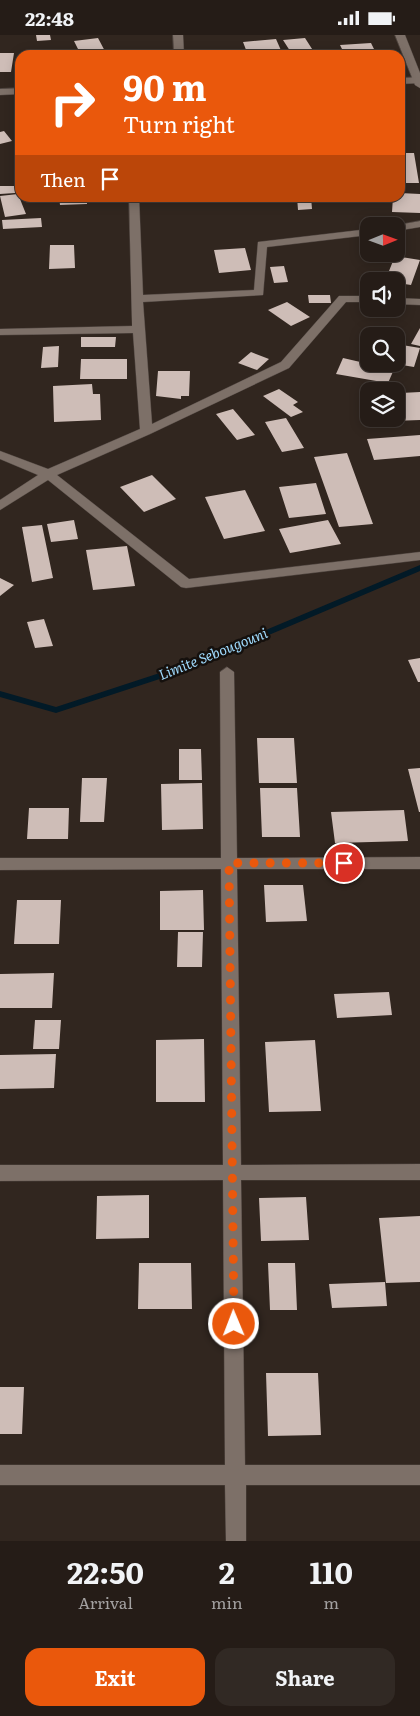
<!DOCTYPE html>
<style>
body{margin:0;font-family:Literata,serif;background:#312924;color:#f1f3f6;height:100vh;display:flex;flex-direction:column;font-size:19px;white-space:nowrap}
*{box-sizing:border-box;margin:0}
p{font-size:16px;color:#a3a1a1}
.icon{flex:none;width:28px;height:28px;fill:none;stroke:currentColor;stroke-width:2;stroke-linecap:round;stroke-linejoin:round}
.map{position:relative;height:1506px;overflow:hidden}
.drawer{display:flex;flex-direction:column;background:#251c17;flex:1}
.drawer>*{flex:none}
.top-card{position:absolute;left:15px;top:15px;width:390px;height:152px;border-radius:15px;box-shadow:0 2px 12px #0003,0 0 0 1px #423a36;background:#ea580c;color:#fff;overflow:hidden}
.needle{width:32px;rotate:89deg}
.tools{position:absolute;left:360px;top:182px;display:grid;gap:10px}
.tools a{display:grid;place-items:center;width:45px;height:45px;border-radius:10px;background:#251c17;box-shadow:0 2px 12px #0003,0 0 0 1px #423a36;font-size:25px}
.pin{position:absolute;display:grid;place-items:center;width:42px;height:42px;color:#fff;margin:-21px;border:2px solid #fff;border-radius:50%;box-shadow:0 1px 5px #0007}
.me{position:absolute;width:55px;margin:-28px;rotate:359deg;stroke-linejoin:round;filter:drop-shadow(0 0 4px #0008)}
.turn{display:flex;align-items:center;gap:18px;height:105px;padding:0 25px;font-size:22px}
.turn .icon{width:65px;height:65px;stroke-width:2.5}
.turn b{display:block;font-size:35px;line-height:42px}
.then{display:flex;align-items:center;height:48px;padding:0 25px;background:#0003;gap:10px;font-size:19px}
.eta{display:flex;justify-content:space-evenly;align-items:center;height:85px;text-align:center}
.eta b{font-size:30px;font-weight:700;line-height:35px}
.button{display:flex;gap:10px;margin-top:auto;padding:10px 25px}
.button a{flex:1;height:58px;border-radius:15px;background:#ea580c;color:#fff;font-size:20px;font-weight:700;line-height:58px;text-align:center}
.button a+a{background:#312924;color:#f1f3f6}
.status{display:flex;justify-content:space-between;align-items:center;height:35px;padding:0 25px;background:#251c17;direction:ltr}
.status svg{height:14px;fill:currentColor}
.map>svg:first-child{display:block}
.lines{fill:none;stroke-linecap:round;stroke-linejoin:round}
.stream{fill:#021a27;fill-rule:evenodd}
.building{fill:#cebdb7}
.street-casing{stroke:#4e443f;stroke-width:1}
.secondary-casing{stroke:#4e443f;stroke-width:1}
.street{fill:#7d7068;fill-rule:evenodd}
.secondary{fill:#7d7068;fill-rule:evenodd}
.route{stroke:#ea580c;stroke-width:9;stroke-dasharray:0 16.2}
.labels{text-anchor:middle;stroke-width:5;stroke-linejoin:round;paint-order:stroke}
.water-label{font-size:14px;font-style:italic;fill:#9fdafd;stroke:#15100d}
</style>
<div class="status"><b>22:48</b><svg viewBox="0 0 49 12"><path d="M0 12V9h3v3zM5 12V6h3v6zM10 12V3h3v9zM15 12V0h3v12zM26 1h20v11H26zM47 4h2v5h-2z"/></svg></div>
<div class="map">
<svg width="420" height="1506" viewBox="0 0 420 1506">
<rect width="100%" height="100%" fill="#31261f"/>
<g class="lines">
<!-- stream -->
<path class="stream" d="M420 530V536L184 636 59 677 56 678 0 662V656L56 672 178 632Z"/>
</g>
<!-- building -->
<path class="building" d="M36 0H50L51 5 37 6Z
M98 3 107 20H81L74 6Z
M305 3 314 17 292 19 283 5Z
M276 4 283 20H248L243 7Z
M371 8 377 20H345L340 10Z
M0 18H14L11 37H0Z
M4 96 12 106 0 109V97Z
M400 118H414L419 148H400Z
M0 151H15V158L0 159Z
M400 158 420 159V178L392 177 393 162H400Z
M18 159 26 179 5 182 0 161Z
M59 162H87V169L60 170Z
M297 162H311L312 174 298 175Z
M41 183 42 192 3 194 2 185Z
M50 210H74L75 233 49 234Z
M245 213 251 235 219 238 214 215Z
M395 221 420 225 411 250 385 246Z
M284 231 288 247 274 248 270 232Z
M308 260H330L331 268H309Z
M287 267 310 282 291 291 268 275Z
M420 293V311L411 309Z
M81 302H116L115 312H81Z
M396 309 420 313 414 332 396 329Z
M59 311 58 332 41 333 43 312Z
M251 317 269 324 257 335 238 328Z
M343 323 369 329 395 332 388 348 336 339Z
M81 324H127V344H80Z
M158 336H190L189 361H181V364L156 361Z
M92 349 93 359H100L101 385 54 387 53 351Z
M399 351 401 358 420 357V385L393 386 392 384H396V356H386L385 352Z
M279 354 298 367 293 370 303 377 291 382 263 361Z
M233 374 255 400 237 405 216 379Z
M286 383 304 413 282 417 265 387Z
M420 400V421L374 425 367 404Z
M347 418 373 489 339 492 314 422Z
M152 440 176 464 144 477 120 452Z
M316 448 326 479 289 483 279 452Z
M245 455 265 496 224 504 205 462Z
M74 485 78 504 51 507 47 489Z
M328 485 341 509 290 518 279 494Z
M42 490 53 543 32 547 22 492Z
M127 511 135 551 93 555 86 515Z
M0 543 14 550 0 561Z
M44 584 53 611 35 613 27 587Z
M420 623V647H418L408 625Z
M257 703H294L297 748H259Z
M179 714H201L202 745H179Z
M420 733V777H419L408 734Z
M82 743H107L104 787H80Z
M202 748 203 794 162 795 161 749Z
M260 753H297L300 802H262Z
M29 773H69L68 804H27Z
M404 775 408 806 335 808 331 777Z
M264 850H303L307 886 266 887Z
M203 855 204 895H160V856Z
M17 865H61L59 909H14Z
M178 897H203L202 932H177Z
M54 938 52 973H0V939Z
M389 957 392 980 337 983 334 959Z
M35 985H61L59 1014H33Z
M204 1004 205 1067H156V1005Z
M315 1005 321 1076 269 1077 265 1007Z
M56 1019 54 1053 0 1054V1020Z
M149 1160V1203L96 1204 97 1161Z
M306 1162 309 1205 261 1206 259 1163Z
M420 1181V1247L386 1248 379 1183Z
M139 1228H191L192 1274H138Z
M268 1228H295L297 1275H270Z
M385 1247 387 1271 332 1273 329 1249Z
M266 1338H318L321 1400 268 1401Z
M0 1352H24L22 1399H0Z"/>
<g class="lines">
<defs>
<path id="street" d="M173 0H183L184 20H174Z
M395 0H405L420 38V53L415 50Z
M129 162H139L143 260 254 255 258 207 369 194V200L267 212 263 260 143 267 152 389 281 327 339 261H369V267H346L289 333 150 399 57 440 189 544 420 517V525L186 553 181 552 48 445 0 475V465L38 440 0 424V416L48 434 140 394 133 298 0 300V294L132 291Z
M420 186V192L396 196V191H392Z
M396 263 420 264V270L396 269Z
M227 632 234 637 237 823 420 822V834H237L241 1130 420 1129V1145H241L245 1430H420V1450H246V1506H226L225 1450H0V1430H225L223 1145 0 1146V1130H223L221 834 0 835V823H221L220 637Z"/>
<path id="secondary" d="M420 42V48L400 49V43Z
M20 53V59L0 60V54Z"/>
</defs>
<!-- street casing -->
<use href="#street" class="street-casing"/>
<!-- secondary casing -->
<use href="#secondary" class="secondary-casing"/>
<!-- street -->
<use href="#street" class="street"/>
<!-- secondary -->
<use href="#secondary" class="secondary"/>
</g>
<g class="lines">
<!-- route -->
<path class="route" d="M234 1289 229 828H344"/>
</g>
<g class="labels">
<!-- water labels -->
<g class="water-label">
<text transform="translate(213 619) rotate(-22)" y="5">Limite Sebougouni</text>
</g>
</g>
</svg>
<div class="tools">
<a><svg class="needle" viewBox="-14 -14 28 28"><path d="M0-13l5 13h-10z" fill="#e53935"/><path d="M0 13l5-13h-10z" fill="#a3a1a1"/></svg></a>
<a><svg class="icon" aria-label="sound" viewBox="0 0 24 24"><path d="M4 9h4l5-4v14l-5-4H4zM17 9q2 3 0 6"/></svg></a>
<a><svg class="icon" aria-label="search" viewBox="0 0 24 24"><circle cx="10" cy="10" r="6"/><path d="M15 15l6 6"/></svg></a>
<a><svg class="icon" aria-label="layers" viewBox="0 0 24 24"><path d="M12 4l9 5-9 5-9-5zM3 14l9 5 9-5"/></svg></a>
</div>
<div class="pin" style="left:344px;top:828px;background:#d93025"><svg class="icon" aria-label="arrive" viewBox="0 0 24 24"><path d="M6 21V4h12l-3 4 3 4H6"/></svg></div>
<svg class="me" style="left:234px;top:1289px" viewBox="-20 -20 40 40"><circle r="17" fill="#ea580c" stroke="#fff" stroke-width="3"/><path d="M0-11L8 9 0 5-8 9z" fill="#fff"/></svg>
<div class="top-card">
<div class="turn"><svg class="icon" aria-label="right" viewBox="0 0 24 24"><path d="M7 20v-9h11M14 6l5 5-5 5"/></svg><div><b>90 m</b>Turn right</div></div>
<div class="then">Then<svg class="icon" aria-label="arrive" viewBox="0 0 24 24"><path d="M6 21V4h12l-3 4 3 4H6"/></svg></div>
</div>
</div>
<section class="drawer">
<div class="eta">
<div><b>22:50</b><p>Arrival</p></div>
<div><b>2</b><p>min</p></div>
<div><b>110</b><p>m</p></div>
</div>
<div class="button"><a>Exit</a><a>Share</a></div>
</section>
